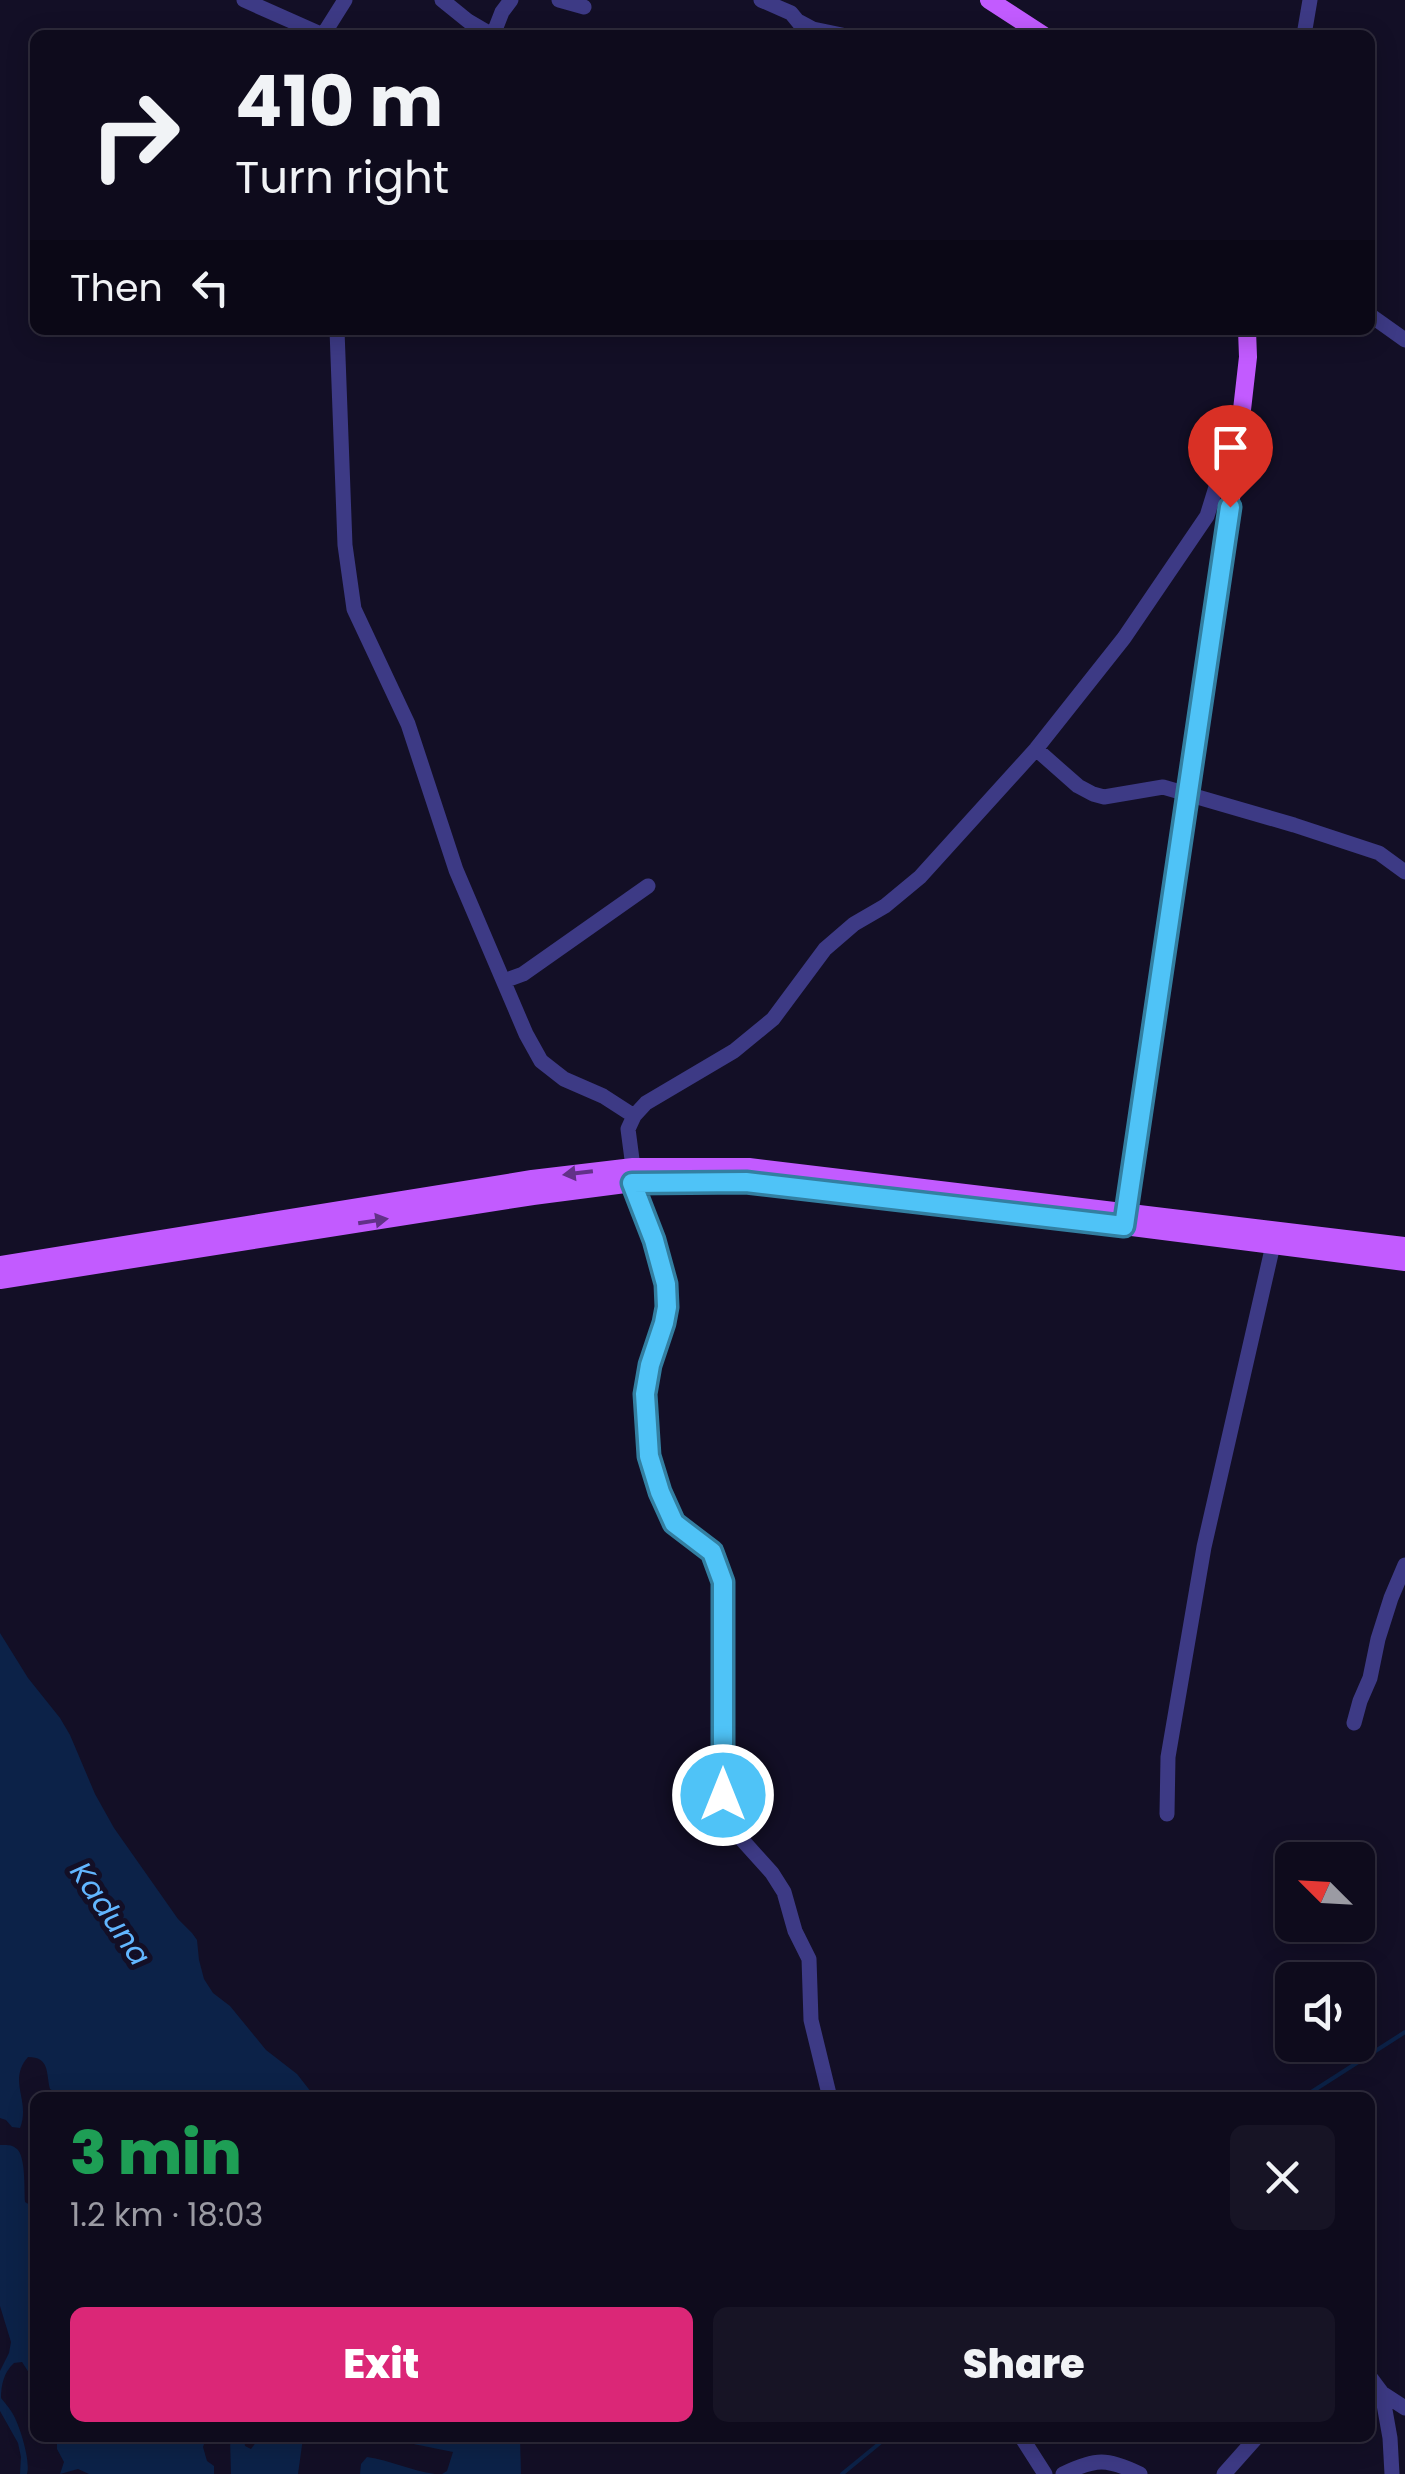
<!DOCTYPE html>
<meta charset="utf-8">
<style>
body{margin:0;font-family:Poppins,sans-serif;background:#171425;color:#f1f3f6;height:100vh;display:flex;flex-direction:column;font-size:38px;white-space:nowrap}
*{box-sizing:border-box;margin:0}
p{font-size:32px;color:#9b9ba3}
.icon{flex:none;width:55px;height:55px;fill:none;stroke:currentColor;stroke-width:2;stroke-linecap:round;stroke-linejoin:round}
.map{position:relative;flex:1;overflow:hidden}
.drawer{position:absolute;left:30px;top:2092px;width:1345px;height:350px;display:flex;flex-direction:column;background:#0e0b1c;border-radius:15px;box-shadow:0 5px 25px #0003,0 0 0 2px #2e2b3b}
.drawer>*{flex:none}
.top-card{position:absolute;left:30px;top:30px;width:1345px;height:305px;border-radius:15px;box-shadow:0 5px 25px #0003,0 0 0 2px #2e2b3b;background:#0e0b1c;color:#f1f3f6;overflow:hidden}
.needle{width:65px;rotate:294deg}
.tools{position:absolute;left:1275px;top:1842px;display:grid;gap:20px}
.tools a{display:grid;place-items:center;width:100px;height:100px;border-radius:15px;background:#0e0b1c;box-shadow:0 5px 25px #0003,0 0 0 2px #2e2b3b;font-size:50px}
.pin{position:absolute;display:grid;place-items:center;width:85px;height:85px;color:#fff;margin:-102px -42px;border-radius:50% 50% 50% 0;rotate:-45deg;box-shadow:0 0 10px #0007}
.pin .icon{rotate:45deg}
.me{position:absolute;width:110px;margin:-55px;rotate:0deg;stroke-linejoin:round;filter:drop-shadow(0 0 8px #0008)}
.turn{display:flex;align-items:center;gap:35px;height:210px;padding:0 40px;font-size:45px}
.turn .icon{width:130px;height:130px;stroke-width:2.5}
.turn b{display:block;font-size:70px;line-height:85px}
.then{display:flex;align-items:center;height:95px;padding:0 40px;background:#0003;gap:20px;font-size:38px}
.round{display:grid;place-items:center;flex:none;width:105px;height:105px;border-radius:15px;background:#171425}
.head{display:flex;align-items:center;justify-content:space-between;height:170px;padding:0 40px}
h1{font-size:60px;font-weight:800;line-height:75px;color:#1e9e55}
.cta{display:flex;gap:20px;margin-top:auto;padding:20px 40px}
.cta a{flex:1;height:115px;border-radius:15px;background:#db2777;color:#fff;font-size:40px;font-weight:800;line-height:115px;text-align:center}
.cta a+a{background:#171425;color:#f1f3f6}
.map>svg:first-child{display:block}
.water{fill:#0c2248}
.lines{fill:none;stroke-linecap:round;stroke-linejoin:round}
.stream{stroke:#0c2248;stroke-width:4}
.minor{stroke:#3d3a85;stroke-width:15}
.major{stroke:#c25bff;stroke-width:18}
.oneway{fill:#623188}
.route-casing{stroke:#337fa1;stroke-width:25}
.route{stroke:#4fc3f7;stroke-width:18}
.labels{text-anchor:middle;stroke-width:10;stroke-linejoin:round;paint-order:stroke}
.water-label{font-size:30px;font-style:italic;fill:#62b6ff;stroke:#130f26}
</style>
<div class="map">
<svg width="1405" height="2474" viewBox="0 0 1405 2474">
<rect width="100%" height="100%" fill="#130f26"/>
<!-- water -->
<path class="water" d="M0 1633 28 1678 60 1718 70 1735 95 1794 114 1828 178 1919 192 1933 197 1940 199 1960 204 1979 213 1993 230 2006 266 2050 297 2074 315 2097H63L50 2089C46 2073 50 2057 28 2057 7 2081 31 2101 20 2128L12 2127 6 2120 0 2118Z
M0 2145C6 2145 12 2144 17 2149 26 2157 24 2190 25 2202L35 2208V2382L22 2362 14 2363C4 2372 1 2385 1 2398 4 2402 8 2406 11 2411 19 2422 31 2461 27 2474H20L21 2457 18 2443 0 2411V2371L9 2353 11 2342 0 2306Z
M57 2438H216L213 2442 205 2441 203 2447 207 2461 214 2466V2474H89L78 2469 60 2474 64 2462 57 2449Z
M230 2438H244L245 2446 251 2449 259 2438H303L298 2474H231Z
M384 2438H520L521 2474H442L447 2471 453 2452Z
M367 2457C390 2460 411 2471 435 2474H360L361 2464Z"/>
<g class="lines">
<!-- stream -->
<path class="stream" d="M1302 2098 1405 2032
M842 2474 886 2438"/>
<!-- minor -->
<path class="minor" d="M244 0 323 35
M442 0 468 21 492 35
M559 0 584 7
M761 0 791 13 800 24
M800 22 813 29 842 35
M323 35 345 0
M493 35 502 12 511 0
M1304 35 1310 0
M1370 315 1405 340
M337 330 345 545 354 609 408 724 456 870 526 1034 541 1061 564 1079 603 1096 634 1116
M1036 749 1078 786 1093 794 1104 797 1163 787 1294 825 1379 853 1405 872
M504 981 523 974 648 886
M633 1167 628 1129 634 1116 646 1103 734 1051 773 1019 825 949 854 924 885 906 920 877 1036 749 1124 638 1207 516 1216 487 1221 480 1235 471
M633 1183 655 1241 666 1283 667 1307 664 1323 650 1365 645 1394 649 1456 660 1492 674 1523 713 1552 723 1582 722 1811 727 1823 772 1873 784 1892 795 1931 809 1959 811 2020 830 2098
M1354 1723 1360 1701 1370 1678 1378 1639 1391 1598 1405 1565
M1167 1814 1168 1757 1204 1547 1273 1245
M1370 2377 1382 2393 1405 2408
M1382 2393 1390 2438 1392 2474
M1022 2438 1045 2474
M1063 2474C1096 2458 1107 2458 1140 2474
M1224 2474 1256 2438"/>
<!-- major -->
<path class="major" d="M989 0 1043 35
M1125 1221 1235 471 1248 357 1247 330
M0 1265 532 1179 633 1167H749L1405 1246
M0 1280 533 1196 633 1183H746L1124 1226 1405 1262"/>
</g>
<!-- one-way arrows -->
<defs><path id="oneway-solid" d="M-6-.8H1V-3.2L6.5 0L1 3.2V.8H-6Z" transform="scale(2.5)"/></defs>
<g class="oneway">
<use href="#oneway-solid" transform="translate(578 1173) rotate(173)"/>
<use href="#oneway-solid" transform="translate(373 1221) rotate(-9)"/>
</g>
<g class="lines">
<defs>
<path id="route" d="M723 1795V1582L712 1552 674 1523 660 1492 649 1456 645 1394 650 1365 664 1323 667 1307 666 1284 654 1240 632 1183 746 1182 1124 1226 1230 507"/>
</defs>
<!-- route casing -->
<use href="#route" class="route-casing"/>
<!-- route -->
<use href="#route" class="route"/>
</g>
<g class="labels">
<!-- water labels -->
<g class="water-label">
<text transform="translate(110 1914) rotate(56)" y="10">Kaduna</text>
</g>
</g>
</svg>
<div class="tools">
<a><svg class="needle" viewBox="-14 -14 28 28"><path d="M0-13l5 13h-10z" fill="#e53935"/><path d="M0 13l5-13h-10z" fill="#9b9ba3"/></svg></a>
<a><svg class="icon" aria-label="sound" viewBox="0 0 24 24"><path d="M4 9h4l5-4v14l-5-4H4zM17 9q2 3 0 6"/></svg></a>
</div>
<div class="pin" style="left:1230px;top:507px;background:#d93025"><svg class="icon" aria-label="arrive" viewBox="0 0 24 24"><path d="M6 21V4h12l-3 4 3 4H6"/></svg></div>
<svg class="me" style="left:723px;top:1795px" viewBox="-20 -20 40 40"><circle r="17" fill="#4fc3f7" stroke="#fff" stroke-width="3"/><path d="M0-11L8 9 0 5-8 9z" fill="#fff"/></svg>
<div class="top-card">
<div class="turn"><svg class="icon" aria-label="right" viewBox="0 0 24 24"><path d="M7 20v-9h11M14 6l5 5-5 5"/></svg><div><b>410 m</b>Turn right</div></div>
<div class="then">Then<svg class="icon" aria-label="left" viewBox="0 0 24 24"><path d="M17 20v-9H6M10 6l-5 5 5 5"/></svg></div>
</div>
<section class="drawer">
<div class="head"><div><h1>3 min</h1><p>1.2 km · 18:03</p></div><a class="round"><svg class="icon" aria-label="close" viewBox="0 0 24 24"><path d="M6 6l12 12M18 6L6 18"/></svg></a></div>
<div class="cta"><a>Exit</a><a>Share</a></div>
</section>
</div>
